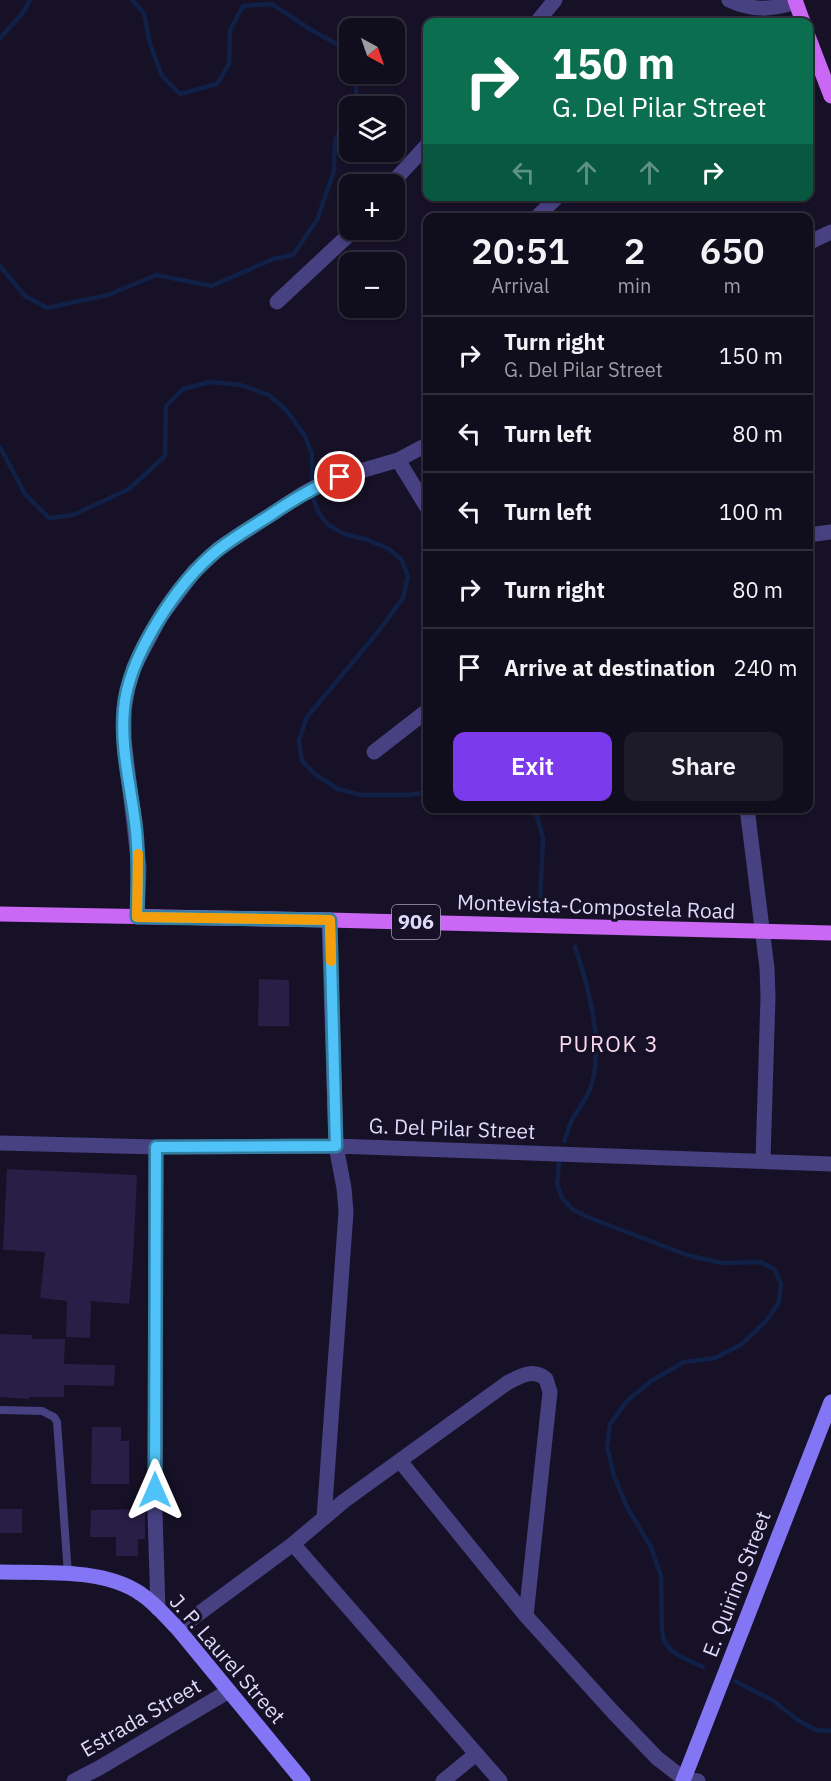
<!DOCTYPE html>
<meta charset="utf-8">
<style>
body{margin:0;font-family:"IBM Plex Sans",sans-serif;background:#1e1b29;color:#f1f3f6;height:100vh;display:flex;flex-direction:column;font-size:22px;white-space:nowrap}
*{box-sizing:border-box;margin:0}
p{font-size:20px;color:#9c9ca3}
.icon{flex:none;width:33px;height:33px;fill:none;stroke:currentColor;stroke-width:2;stroke-linecap:round;stroke-linejoin:round}
.map{position:relative;flex:1;overflow:hidden}
.side{position:absolute;left:423px;top:213px;width:390px;height:600px;display:flex;flex-direction:column;background:#100d1c;border-radius:12px;box-shadow:0 2px 4px #0004,0 0 0 2px #302d3b}
.side>*{flex:none}
.banner{position:absolute;left:423px;top:18px;width:390px;height:183px;border-radius:12px;box-shadow:0 2px 4px #0004,0 0 0 2px #302d3b;background:#0b6e4f;color:#fff;overflow:hidden}
.needle{width:39px;rotate:140deg}
.tools{position:absolute;left:339px;top:18px;display:grid;gap:12px}
.tools a{display:grid;place-items:center;width:66px;height:66px;border-radius:12px;background:#100d1c;box-shadow:0 2px 4px #0004,0 0 0 2px #302d3b;font-size:30px}
.pin{position:absolute;display:grid;place-items:center;width:51px;height:51px;color:#fff;margin:-26px;border:3px solid #fff;border-radius:50%;box-shadow:0 2px 6px #0007}
.me{position:absolute;width:66px;margin:-33px;rotate:0deg;stroke-linejoin:round;filter:drop-shadow(0 0 4px #0008)}
.turn{display:flex;align-items:center;gap:21px;height:126px;padding:0 30px;font-size:27px}
.turn .icon{width:78px;height:78px;stroke-width:2.5}
.turn b{display:block;font-size:42px;line-height:51px}
.lanes{display:flex;align-items:center;height:57px;padding:0 30px;background:#0003;justify-content:center;gap:30px;direction:ltr}
.lanes .off{opacity:.35}
.eta{display:flex;justify-content:space-evenly;align-items:center;height:102px;text-align:center}
.eta b{font-size:36px;font-weight:600;line-height:42px}
.action{display:flex;gap:12px;margin-top:auto;padding:12px 30px}
.action a{flex:1;height:69px;border-radius:12px;background:#7c3aed;color:#fff;font-size:24px;font-weight:600;line-height:69px;text-align:center}
.action a+a{background:#1e1b29;color:#f1f3f6}
ul{padding:0;list-style:none}
li{display:flex;align-items:center;gap:18px;height:78px;padding:0 30px;border-top:2px solid #302d3b}
li div{flex:1}
li b{display:block;font-size:22px}
li em{font-style:normal}
.map>svg:first-child{display:block}
.lines{fill:none;stroke-linecap:round;stroke-linejoin:round}
.stream{stroke:#102046;stroke-width:4.5}
.building{fill:#291e45}
.lane{stroke:#474081;stroke-width:8}
.street{stroke:#474081;stroke-width:15}
.secondary{stroke:#8376f5;stroke-width:15}
.primary{stroke:#ca67f4;stroke-width:15}
.route-casing{stroke:#337fa1;stroke-width:15}
.route{stroke:#4fc3f7;stroke-width:10}
.slow{stroke:#f59e0b;stroke-width:10}
.labels{text-anchor:middle;stroke-width:6;stroke-linejoin:round;paint-order:stroke}
.shield{fill:#161126;stroke:#a39dbc;stroke-width:1.5}
.shield-label{font-size:20px;font-weight:bold;fill:#dfd9fc}
.street-label{font-size:21px;fill:#dfd9fc;stroke:#161126}
.neighbourhood-label{font-size:22px;letter-spacing:1.5px;fill:#fcdaee;stroke:#161126}
</style>
<div class="map">
<svg width="831" height="1781" viewBox="0 0 831 1781">
<rect width="100%" height="100%" fill="#161126"/>
<g class="lines">
<!-- stream -->
<path class="stream" d="M132 0 144 13 150 44 162 76 180 94 217 84 229 64 230 30 243 6 272 4 313 31 350 51
M0 38 22 14 30 0
M352 106 357 97 354 74
M0 266 25 296 47 308 108 295 156 275 212 286 273 259 293 255 317 220 334 171 335 140 350 112
M0 447 25 494 49 518 73 515 129 489 165 456 166 406 183 389 210 382 241 385 269 395 287 411 305 436 312 454V478
M312 496 319 513 328 525 345 534 368 540 389 549 401 559 408 576 403 598 377 633 307 717 299 740 302 761 315 774 338 789 361 795H408L428 792
M529 808 537 816 543 838 540 903
M564 1141C567 1134 569 1126 572 1120 579 1108 589 1096 592 1083 603 1040 589 988 575 947
M559 1163 557 1184 562 1198 572 1209 590 1218 687 1255 722 1263 761 1262 774 1269 781 1284 779 1302 767 1320 742 1344 715 1358 684 1362 651 1381 626 1402 610 1424 607 1447 614 1476 627 1507 651 1547 661 1576 662 1630 664 1641 671 1650 679 1656 703 1667
M735 1681 772 1700 798 1720 816 1730 831 1731"/>
</g>
<!-- building -->
<path class="building" d="M259 979 289 980V1026H258Z
M7 1169 137 1175 133 1260 129 1304 91 1301 90 1338 66 1337 67 1301 40 1298 45 1252 3 1250Z
M0 1334 32 1335V1339H65L64 1364 115 1365 114 1386 64 1385V1397H29V1399L0 1397Z
M92 1427H121V1441H129V1484H91Z
M0 1509H22V1533H0Z
M145 1509V1539H138V1556H116V1537H90L91 1510Z"/>
<g class="lines">
<!-- lane -->
<path class="lane" d="M0 1410 42 1411 54 1417 57 1422 68 1574"/>
<!-- street -->
<path class="street" d="M729 0C752 11 772 10 796 2
M537 22 555 0
M391 184 428 144
M536 218 558 196
M808 243 831 232
M277 302 354 230
M398 460 428 509
M808 535 831 532
M374 752 428 710
M747 808 767 968 768 997 763 1160
M137 917 139 867 124 739V709L128 688 134 667 161 616 194 572 218 549 304 493 324 482 340 477 398 460 428 444
M0 1143 156 1147 336 1146 831 1164
M156 1147 155 1513 158 1609
M400 1461 526 1616 613 1712 657 1758 684 1779 698 1781
M324 1518 346 1212 344 1188 336 1146 329 920
M293 1544 500 1781
M178 1629 293 1544 344 1501 507 1383C520 1376 533 1368 546 1379L550 1392 526 1616
M74 1781 99 1768 229 1691
M443 1781 476 1754"/>
<!-- secondary -->
<path class="secondary" d="M0 1572C43 1573 104 1568 141 1594 155 1603 166 1617 178 1629L303 1781
M683 1781 831 1402"/>
<!-- primary -->
<path class="primary" d="M795 0 803 22
M808 36 831 96
M0 914 329 920 831 933"/>
</g>
<g class="lines">
<defs>
<path id="route" d="M155 1490 156 1147 336 1146 330 920 137 917C138 888 139 860 136 831 132 791 120 750 124 709 128 657 178 581 219 549 236 536 255 525 272 514 294 499 315 486 340 477"/>
</defs>
<!-- route casing -->
<use href="#route" class="route-casing"/>
<!-- route -->
<use href="#route" class="route"/>
<!-- slow -->
<path class="slow" d="M138 854 137 917 330 920 331 961"/>
</g>
<g class="labels">
<!-- shield labels -->
<rect class="shield" x="392" y="905" width="48" height="34" rx="4.5"/>
<g class="shield-label">
<text x="416" y="929">906</text>
</g>
<!-- street labels -->
<g class="street-label">
<text transform="translate(596 907) rotate(2)" y="7">Montevista-Compostela Road</text>
<text transform="translate(452 1129) rotate(2)" y="7">G. Del Pilar Street</text>
<text transform="translate(737 1584) rotate(-69)" y="7">E. Quirino Street</text>
<text transform="translate(227 1659) rotate(49)" y="7">J. P. Laurel Street</text>
<text transform="translate(141 1718) rotate(-30)" y="7">Estrada Street</text>
</g>
<!-- neighbourhood labels -->
<g class="neighbourhood-label">
<text x="609" y="1052">PUROK 3</text>
</g>
</g>
</svg>
<div class="tools">
<a><svg class="needle" viewBox="-14 -14 28 28"><path d="M0-13l5 13h-10z" fill="#e53935"/><path d="M0 13l5-13h-10z" fill="#9c9ca3"/></svg></a>
<a><svg class="icon" aria-label="layers" viewBox="0 0 24 24"><path d="M12 4l9 5-9 5-9-5zM3 14l9 5 9-5"/></svg></a>
<a>+</a>
<a>−</a>
</div>
<div class="pin" style="left:340px;top:477px;background:#d93025"><svg class="icon" aria-label="arrive" viewBox="0 0 24 24"><path d="M6 21V4h12l-3 4 3 4H6"/></svg></div>
<svg class="me" style="left:155px;top:1490px" viewBox="-20 -20 40 40"><path d="M0-17L14 15 0 8-14 15z" fill="#4fc3f7" stroke="#fff" stroke-width="4"/></svg>
<div class="banner">
<div class="turn"><svg class="icon" aria-label="right" viewBox="0 0 24 24"><path d="M7 20v-9h11M14 6l5 5-5 5"/></svg><div><b>150 m</b>G. Del Pilar Street</div></div>
<div class="lanes"><svg class="icon off" aria-label="left" viewBox="0 0 24 24"><path d="M17 20v-9H6M10 6l-5 5 5 5"/></svg><svg class="icon off" aria-label="ahead" viewBox="0 0 24 24"><path d="M12 20V5M6 11l6-6 6 6"/></svg><svg class="icon off" aria-label="ahead" viewBox="0 0 24 24"><path d="M12 20V5M6 11l6-6 6 6"/></svg><svg class="icon" aria-label="right" viewBox="0 0 24 24"><path d="M7 20v-9h11M14 6l5 5-5 5"/></svg></div>
</div>
<section class="side">
<div class="eta">
<div><b>20:51</b><p>Arrival</p></div>
<div><b>2</b><p>min</p></div>
<div><b>650</b><p>m</p></div>
</div>
<ul>
<li><svg class="icon" aria-label="right" viewBox="0 0 24 24"><path d="M7 20v-9h11M14 6l5 5-5 5"/></svg><div><b>Turn right</b><p>G. Del Pilar Street</p></div><em>150 m</em></li>
<li><svg class="icon" aria-label="left" viewBox="0 0 24 24"><path d="M17 20v-9H6M10 6l-5 5 5 5"/></svg><div><b>Turn left</b></div><em>80 m</em></li>
<li><svg class="icon" aria-label="left" viewBox="0 0 24 24"><path d="M17 20v-9H6M10 6l-5 5 5 5"/></svg><div><b>Turn left</b></div><em>100 m</em></li>
<li><svg class="icon" aria-label="right" viewBox="0 0 24 24"><path d="M7 20v-9h11M14 6l5 5-5 5"/></svg><div><b>Turn right</b></div><em>80 m</em></li>
<li><svg class="icon" aria-label="arrive" viewBox="0 0 24 24"><path d="M6 21V4h12l-3 4 3 4H6"/></svg><div><b>Arrive at destination</b></div><em>240 m</em></li>
</ul>
<div class="action"><a>Exit</a><a>Share</a></div>
</section>
</div>
